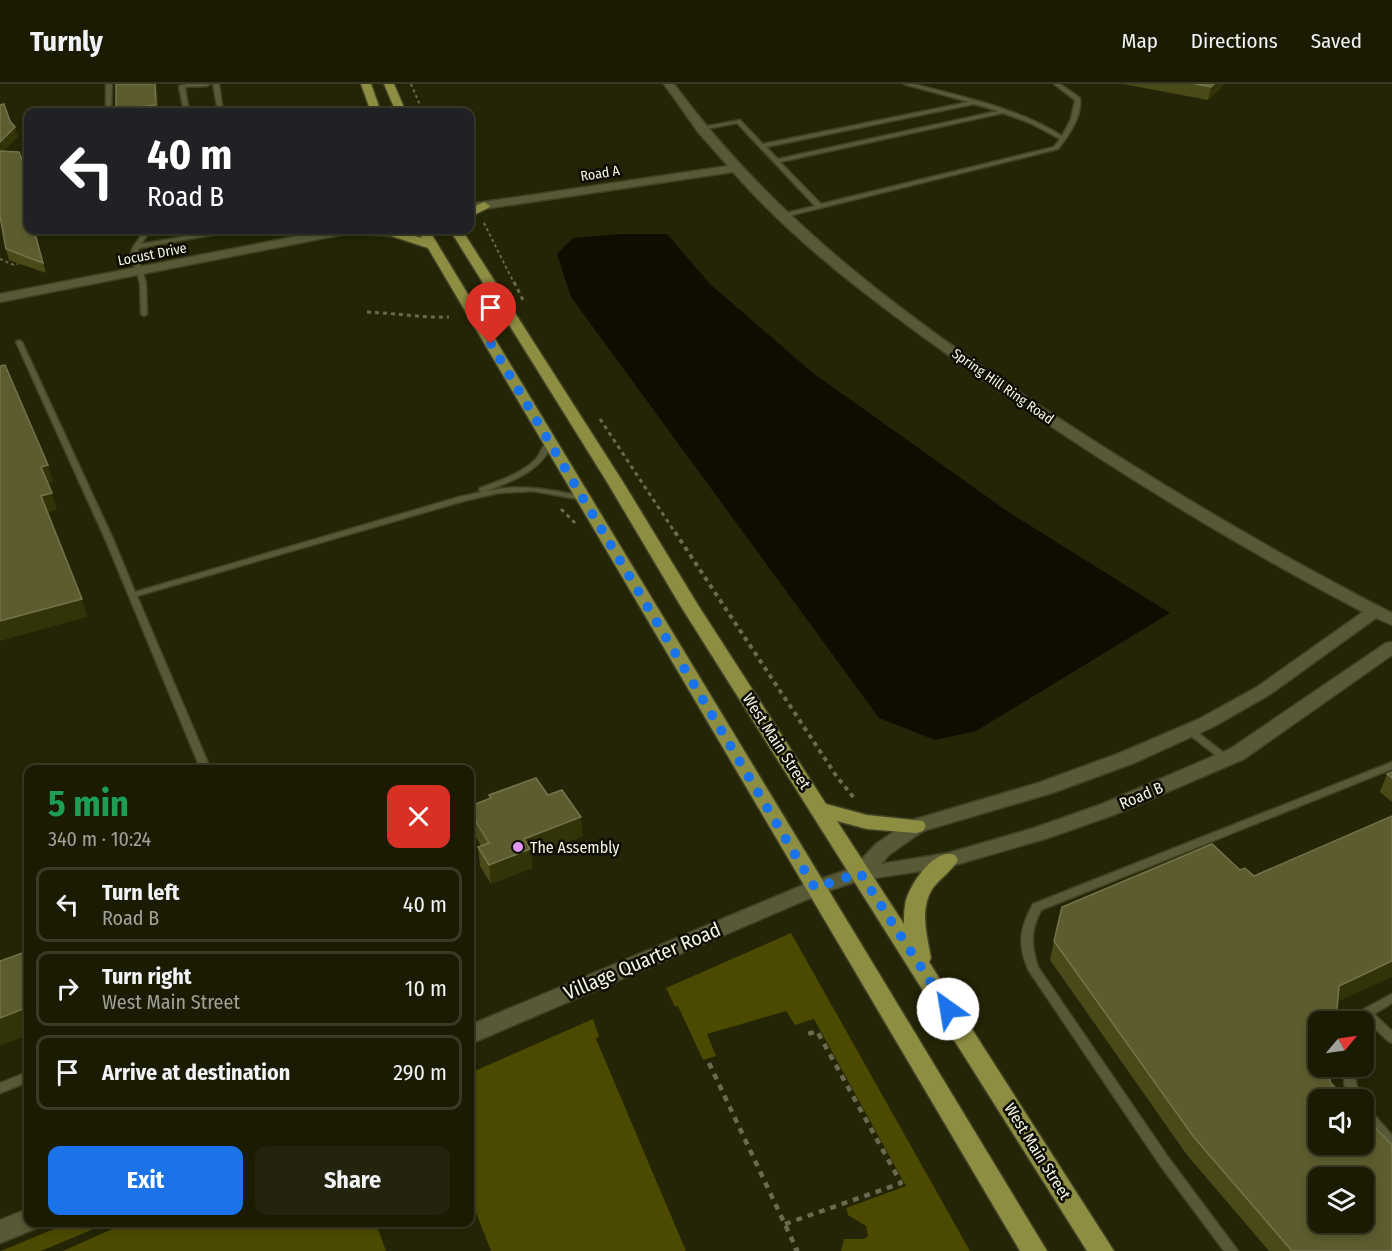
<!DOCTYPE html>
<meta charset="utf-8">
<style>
body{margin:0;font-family:"Fira Sans Condensed",sans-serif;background:#24240e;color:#f1f3f6;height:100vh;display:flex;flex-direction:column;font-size:22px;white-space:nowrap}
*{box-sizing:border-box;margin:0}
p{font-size:20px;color:#a0a19a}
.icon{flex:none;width:33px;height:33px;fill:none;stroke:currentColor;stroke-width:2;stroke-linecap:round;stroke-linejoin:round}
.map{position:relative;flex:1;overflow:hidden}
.panel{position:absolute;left:24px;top:681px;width:450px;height:462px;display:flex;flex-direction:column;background:#1b1b04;border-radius:12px;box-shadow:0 3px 9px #0003,0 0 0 2px #393926}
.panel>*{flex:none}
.hud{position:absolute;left:24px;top:24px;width:450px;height:126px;border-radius:12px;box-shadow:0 3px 9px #0003,0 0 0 2px #393926;background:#202124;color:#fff;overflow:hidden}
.needle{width:39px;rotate:61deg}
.controls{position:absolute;left:1308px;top:927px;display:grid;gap:12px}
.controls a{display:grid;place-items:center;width:66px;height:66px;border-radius:12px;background:#1b1b04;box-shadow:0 3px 9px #0003,0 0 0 2px #393926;font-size:30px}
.pin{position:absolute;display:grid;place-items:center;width:51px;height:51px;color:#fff;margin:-62px -26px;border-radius:50% 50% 50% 0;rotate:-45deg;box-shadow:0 0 6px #0007}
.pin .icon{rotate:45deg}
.me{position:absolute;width:66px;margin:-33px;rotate:328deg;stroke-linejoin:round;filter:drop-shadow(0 0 4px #0008)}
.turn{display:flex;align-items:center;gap:21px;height:126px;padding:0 24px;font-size:27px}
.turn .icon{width:78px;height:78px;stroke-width:2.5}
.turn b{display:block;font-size:42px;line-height:51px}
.round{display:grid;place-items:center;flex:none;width:63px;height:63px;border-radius:12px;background:#24240e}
.head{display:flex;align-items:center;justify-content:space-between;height:102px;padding:0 24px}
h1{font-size:36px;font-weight:700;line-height:45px;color:#1e9e55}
.cta{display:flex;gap:12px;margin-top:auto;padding:12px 24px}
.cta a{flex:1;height:69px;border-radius:12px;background:#1a73e8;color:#fff;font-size:24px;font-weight:700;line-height:69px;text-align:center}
.cta a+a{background:#24240e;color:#f1f3f6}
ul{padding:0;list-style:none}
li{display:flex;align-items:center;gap:18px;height:75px;margin:0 12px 9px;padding:0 12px;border:3px solid #393926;border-radius:12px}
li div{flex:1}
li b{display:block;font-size:22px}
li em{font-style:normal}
header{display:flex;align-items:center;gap:36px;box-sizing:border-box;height:84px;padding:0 30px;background:#1b1b04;border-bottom:2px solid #393926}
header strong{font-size:28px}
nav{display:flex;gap:33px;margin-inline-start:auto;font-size:21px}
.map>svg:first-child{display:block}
.green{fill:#4b4a00}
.water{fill:#0e0d00}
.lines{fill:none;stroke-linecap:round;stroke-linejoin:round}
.service-casing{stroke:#414125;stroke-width:3}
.minor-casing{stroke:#414125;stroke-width:3}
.primary-casing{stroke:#414125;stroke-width:3}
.path-far3{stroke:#6a6a50;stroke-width:2;stroke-dasharray:3 3;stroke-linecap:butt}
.path-far2{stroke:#6a6a50;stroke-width:3;stroke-dasharray:4 4;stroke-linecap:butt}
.path-far1{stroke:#6a6a50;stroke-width:4;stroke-dasharray:4.5 4.5;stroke-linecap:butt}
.path{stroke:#6a6a50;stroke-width:4.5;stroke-dasharray:6 6;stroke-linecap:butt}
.service{fill:#585936;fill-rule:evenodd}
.minor{fill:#585936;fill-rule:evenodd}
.primary{fill:#8e8e43;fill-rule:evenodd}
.wall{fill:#4a4a18}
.shaded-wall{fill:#333308}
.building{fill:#5c5c2e;stroke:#74744b;stroke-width:1.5;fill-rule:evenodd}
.route{stroke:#1a73e8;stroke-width:10;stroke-dasharray:0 18}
.poi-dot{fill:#df98f2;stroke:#0d0d03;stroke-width:2}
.labels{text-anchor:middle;stroke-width:5;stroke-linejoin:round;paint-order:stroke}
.far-street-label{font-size:14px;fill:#f5f6e4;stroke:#0d0d03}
.street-label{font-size:16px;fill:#f5f6e4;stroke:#0d0d03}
.poi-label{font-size:16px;fill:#f5f6e4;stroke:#0d0d03;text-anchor:start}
.near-street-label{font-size:20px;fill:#f5f6e4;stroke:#0d0d03}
</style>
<header>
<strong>Turnly</strong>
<nav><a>Map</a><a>Directions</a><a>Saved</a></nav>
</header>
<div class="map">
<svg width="1392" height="1167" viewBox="0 0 1392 1167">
<rect width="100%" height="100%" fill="#242406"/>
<!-- green -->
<path class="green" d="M791 849 970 1167H841L844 1155H864L868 1152 866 1142 848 1131 846 1124 906 1102 814 935 795 941 786 927 707 950 716 972 703 976 678 922 675 923 666 904Z
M593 935 599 952 596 955 686 1167H491L470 1113V989Z
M128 1138 376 1139 386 1167H63Z
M68 1139H108L41 1167H1Z"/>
<!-- water -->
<path class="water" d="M620 150H667L711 201 813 289 1007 427 1170 529 976 647 935 656 879 634 571 213 557 170 573 154Z"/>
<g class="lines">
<defs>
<path id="service" d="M106 0H112L111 28H106Z
M188 0H210L207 2 185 3 189 28H184L179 2Z
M213 0H219L223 28H218Z
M904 0H913C963 13 1018 24 1062 52L1071 35 1075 16 1054 0H1060L1080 14C1082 33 1069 51 1058 65L784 133 782 132V130L815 122 737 39 701 46 698 44 740 36 763 60 969 18ZM974 20 998 27 778 75 766 63ZM1003 29 1030 39 1060 55 1054 63 821 120 780 78Z
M371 21 376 22 368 28H363Z
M145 146H151L141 160 222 146H232L229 148 139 164 137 170 146 199 147 230 144 232 141 230 140 199 131 170 133 163Z
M19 256 22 258 114 457 135 508 459 413 482 408 479 406 480 404C499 397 521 390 536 375 541 369 543 360 549 356L553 358C542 387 514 396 487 407 522 399 549 406 583 412L587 414 583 416 533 407 498 409 464 417 137 512 211 686H201L106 457 16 258Z
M1189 643 1192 644 1229 673 1231 675 1229 677H1223L1186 648 1184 646 1186 644Z
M1392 678V685L1041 826C1030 848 1031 860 1038 883L1168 1073 1238 1167H1224L1160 1081 1029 887C1017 861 1020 844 1033 820Z
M1392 910V919L1374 930 1392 947V959L1388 957 1367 937 1364 941V938H1354L1362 926Z
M1344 982H1356V999L1361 1016H1349L1344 999Z
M28 988V998L0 1009V999Z
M1364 1023 1368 1024 1392 1051V1065L1388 1064 1364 1036Z"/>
<path id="minor" d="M664 0H674C773 135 902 230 1040 322 1154 397 1271 467 1392 529V541L1376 534 1269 611 1213 643 1134 679 1052 709 923 747 890 770 881 780 948 769 1034 744 1102 720 1230 665 1386 559 1392 558V571L1244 675 1116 730 1048 754 948 783 861 796 822 809 470 960V941L808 799 853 784 876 760 909 737 1038 699 1120 669 1199 635 1257 603 1363 528C1218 452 1079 365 947 270 872 216 794 158 733 88L470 127V120L728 82 698 48Z
M329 146H351L345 150 0 218V210Z
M28 1125V1138H40L37 1144 0 1159V1136Z"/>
<path id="primary" d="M361 0H371L381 28H371Z
M384 0H394L406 28H396Z
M484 118 490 122 488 124 470 133V125Z
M359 146H394L422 154 417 146H429L1047 1167H1020L428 164 391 152 365 150Z
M450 146H462L623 398 698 521 826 720 867 731 923 737 926 742 923 747 916 749 867 745 837 737 904 840C904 832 904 824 906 816 912 798 934 764 955 771L958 776C952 787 940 794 933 804 919 824 927 852 931 874L929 878 1114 1167H1087L680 521 607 398Z"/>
</defs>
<!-- service casing -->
<use href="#service" class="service-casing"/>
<!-- minor casing -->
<use href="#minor" class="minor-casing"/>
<!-- primary casing -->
<use href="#primary" class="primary-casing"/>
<!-- path-far3 -->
<path class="path-far3" d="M411 0 423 28
M484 139 514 199
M0 175 14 181 18 180"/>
<!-- path-far2 -->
<path class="path-far2" d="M514 198 524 218
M367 228C395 229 422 234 449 233
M600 335 676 450
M561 425 575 439"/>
<!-- path-far1 -->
<path class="path-far1" d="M675 448 837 693 855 715"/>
<!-- path -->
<path class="path" d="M709 979 797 1166 793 1167
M785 1140 901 1099 817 947 808 950"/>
<!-- service -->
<use href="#service" class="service"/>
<!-- minor -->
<use href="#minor" class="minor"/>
<!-- primary -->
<use href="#primary" class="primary"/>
</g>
<!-- wall -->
<path class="wall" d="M1123 0H1224L1208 16Z
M0 21 18 52 3 67 28 146H34L46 189 9 176 6 165Z
M1392 688V718L1380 708 1387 690Z
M489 711H548L583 752 531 772 532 784 491 800 480 782 478 763 481 762 470 743V722L489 715Z
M1240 786 1254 792 1337 918 1330 998 1392 1167H1269L1187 1071 1050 876 1054 857Z"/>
<!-- shaded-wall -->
<path class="shaded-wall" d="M155 0H157L159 28H117L116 25Z
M1214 0H1224L1208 16 1211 3Z
M15 43 18 52 0 70V58Z
M48 381 53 398 46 400 41 383Z
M52 409 57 426 46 429 41 412Z
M82 515 87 533 0 557V537Z
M581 733 583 752 531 772 532 784 491 800 489 781 524 755Z
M1392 877V893L1332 920 1339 902Z
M28 923V951L0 962V934Z"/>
<!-- building -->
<path class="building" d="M116 0H155L156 21 116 25Z
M1195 0H1214L1211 3Z
M4 20 10 37 15 43 0 58V21Z
M0 67 19 68 28 91V121L27 122 28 128V146H34L43 179 6 165 0 132Z
M5 281 48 381 41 383 52 409 41 412 82 515 0 537V282Z
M1392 688V694L1387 690Z
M536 694 548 711 562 706 581 733 524 755 530 765 489 781 478 763 489 759 470 728V722L491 714 489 711Z
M1392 732V877L1339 902 1336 938H1318V982H1331L1330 998 1347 1016H1318V1060H1364V1032L1392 1061V1167H1292L1193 1052 1054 857 1062 823 1212 760 1240 786 1245 784 1254 792ZM1318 1094H1364V1138H1318Z
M28 867V923L0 934V877Z"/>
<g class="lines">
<!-- route -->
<path class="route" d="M491 260 815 804 860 789 948 925"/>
</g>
<!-- markers -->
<circle class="poi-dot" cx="518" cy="763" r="6"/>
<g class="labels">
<!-- far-street labels -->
<g class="far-street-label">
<text transform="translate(600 89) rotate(-9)" y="5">Road A</text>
<text transform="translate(152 170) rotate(-11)" y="5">Locust Drive</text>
<text transform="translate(1003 302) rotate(35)" y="5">Spring Hill Ring Road</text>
</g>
<!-- street labels -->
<g class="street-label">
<text transform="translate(777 657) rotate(57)" y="6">West Main Street</text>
<text transform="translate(1141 711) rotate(-23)" y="6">Road B</text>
<text transform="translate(1038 1067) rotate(58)" y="6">West Main Street</text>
</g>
<!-- poi labels -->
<g class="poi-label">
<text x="530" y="769">The Assembly</text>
</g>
<!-- near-street labels -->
<g class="near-street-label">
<text transform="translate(642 877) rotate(-23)" y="7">Village Quarter Road</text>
</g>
</g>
</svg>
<div class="controls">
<a><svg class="needle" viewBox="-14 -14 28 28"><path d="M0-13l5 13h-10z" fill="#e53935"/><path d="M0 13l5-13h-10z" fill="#a0a19a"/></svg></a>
<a><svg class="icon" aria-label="sound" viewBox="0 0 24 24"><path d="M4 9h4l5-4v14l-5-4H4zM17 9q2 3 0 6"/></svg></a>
<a><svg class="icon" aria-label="layers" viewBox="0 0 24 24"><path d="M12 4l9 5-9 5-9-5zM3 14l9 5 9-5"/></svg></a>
</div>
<div class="pin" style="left:491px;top:260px;background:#d93025"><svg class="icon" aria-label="arrive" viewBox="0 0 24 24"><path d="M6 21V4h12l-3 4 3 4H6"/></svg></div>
<svg class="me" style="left:948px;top:925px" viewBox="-20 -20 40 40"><circle r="19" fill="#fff"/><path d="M0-13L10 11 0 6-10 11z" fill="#1a73e8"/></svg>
<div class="hud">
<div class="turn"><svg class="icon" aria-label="left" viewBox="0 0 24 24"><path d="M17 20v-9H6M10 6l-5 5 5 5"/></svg><div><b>40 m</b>Road B</div></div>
</div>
<section class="panel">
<div class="head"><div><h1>5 min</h1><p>340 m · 10:24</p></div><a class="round" style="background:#d93025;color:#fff"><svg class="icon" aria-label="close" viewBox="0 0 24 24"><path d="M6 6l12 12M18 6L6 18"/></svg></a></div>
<ul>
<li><svg class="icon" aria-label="left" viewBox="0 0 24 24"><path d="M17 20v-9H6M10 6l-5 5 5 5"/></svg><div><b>Turn left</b><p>Road B</p></div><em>40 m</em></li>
<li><svg class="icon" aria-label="right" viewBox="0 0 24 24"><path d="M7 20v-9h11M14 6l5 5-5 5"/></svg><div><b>Turn right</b><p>West Main Street</p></div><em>10 m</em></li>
<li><svg class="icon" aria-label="arrive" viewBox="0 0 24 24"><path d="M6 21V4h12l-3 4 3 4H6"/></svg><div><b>Arrive at destination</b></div><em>290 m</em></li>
</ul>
<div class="cta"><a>Exit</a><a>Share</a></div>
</section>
</div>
